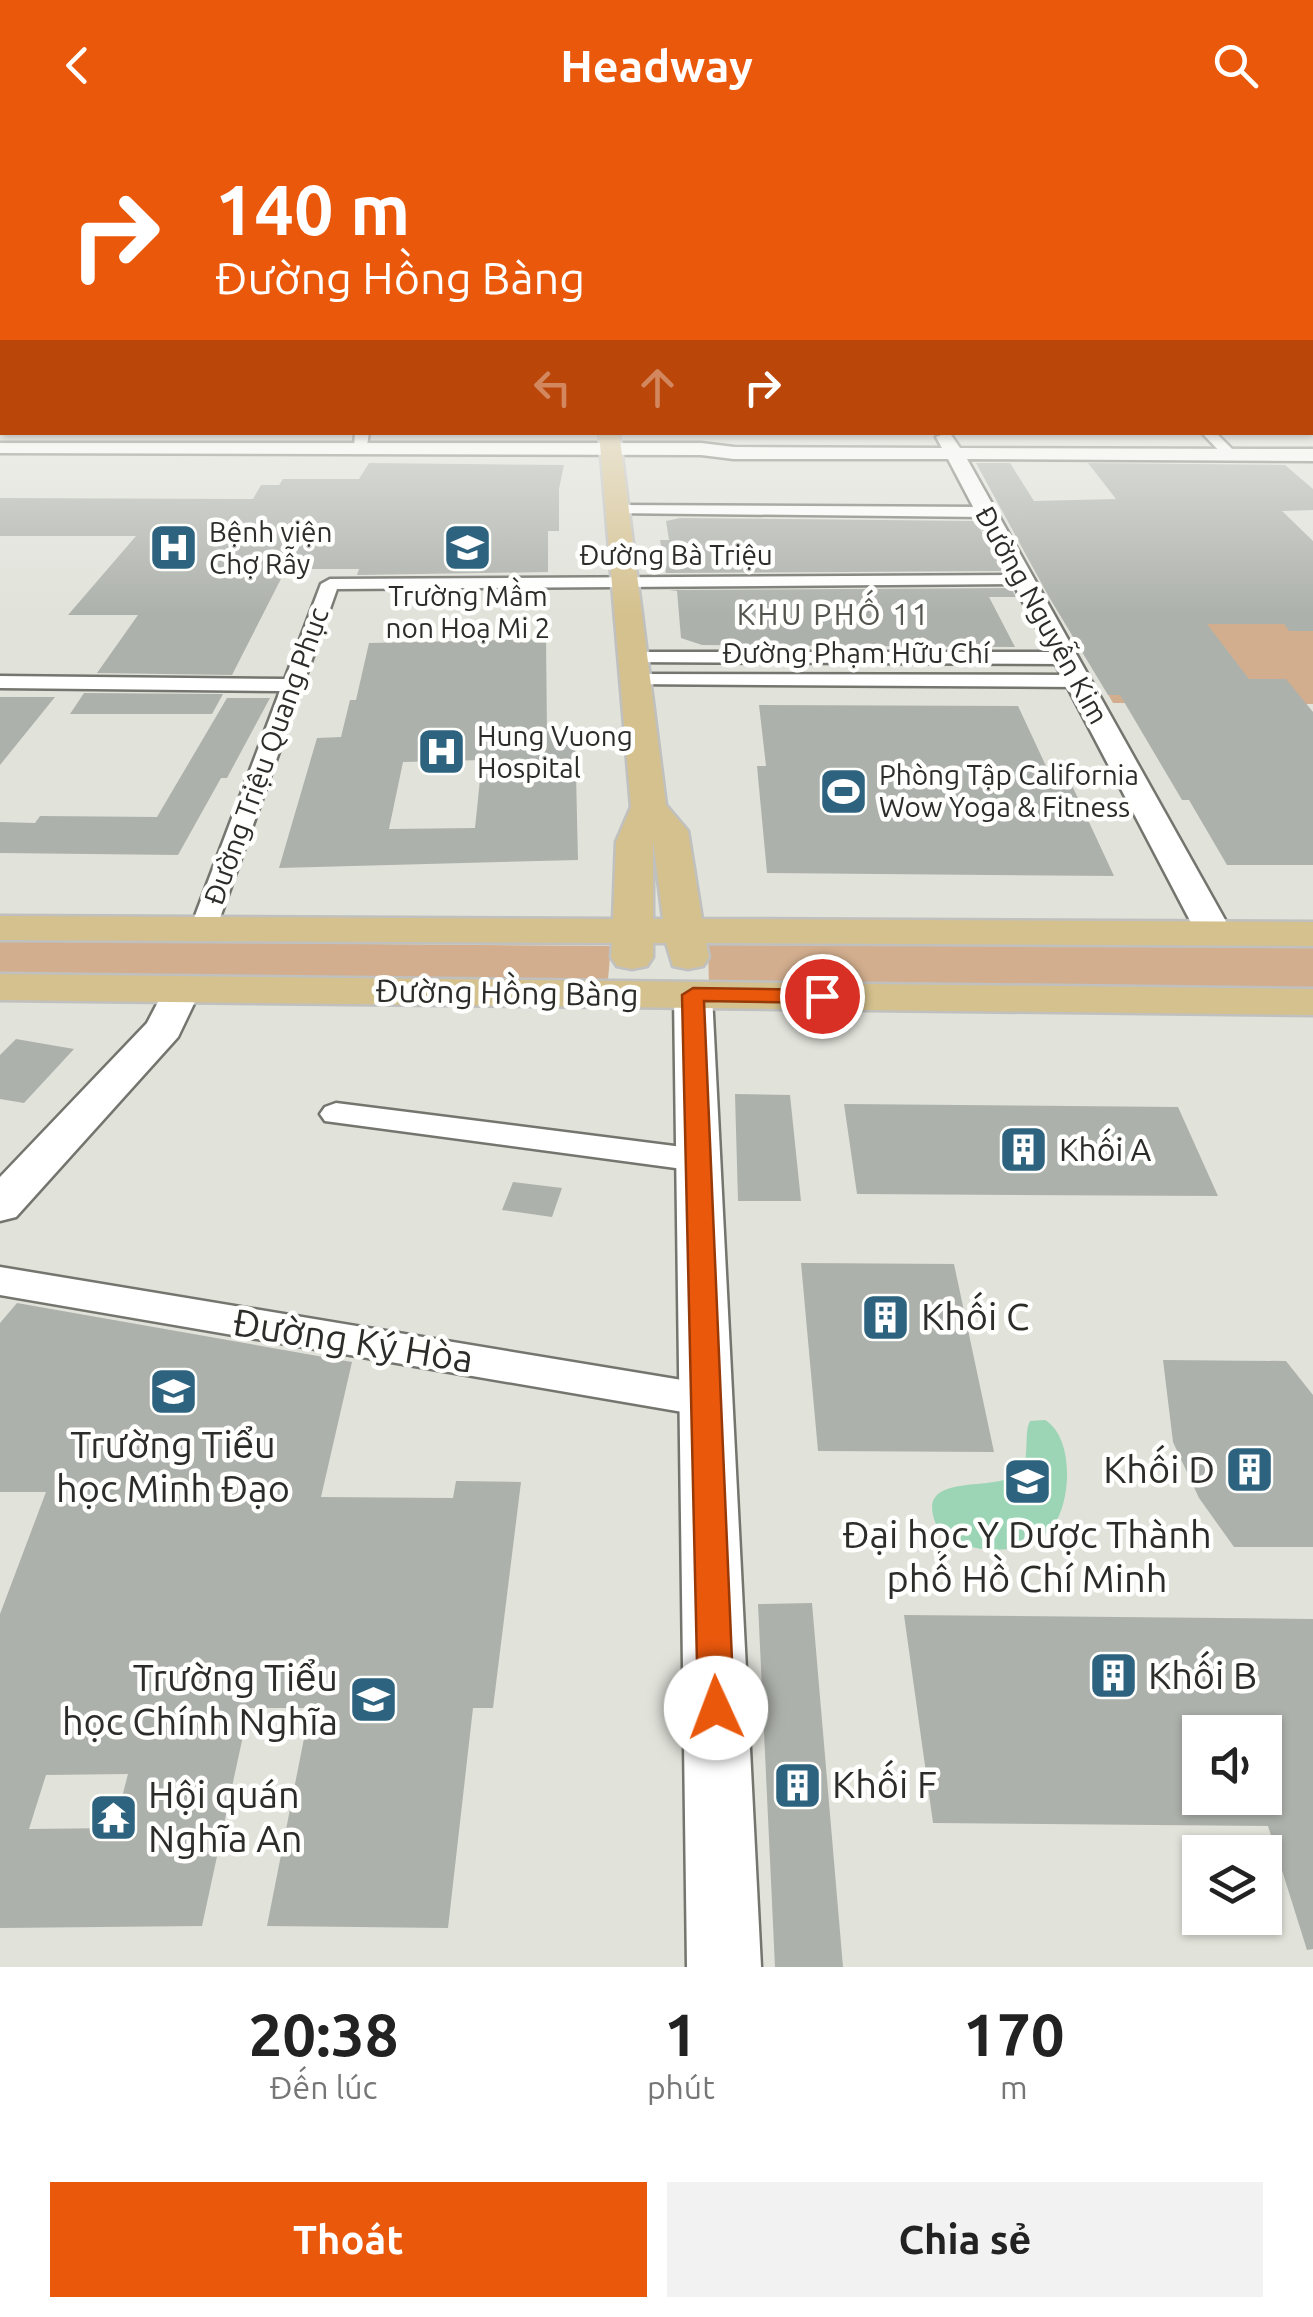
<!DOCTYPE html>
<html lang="vi">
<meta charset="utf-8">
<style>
body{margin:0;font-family:Ubuntu,sans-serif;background:#f2f2f2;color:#222;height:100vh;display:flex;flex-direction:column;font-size:38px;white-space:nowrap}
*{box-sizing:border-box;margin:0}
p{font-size:32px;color:#767676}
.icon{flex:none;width:55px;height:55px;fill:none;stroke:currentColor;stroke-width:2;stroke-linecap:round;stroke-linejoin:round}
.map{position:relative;height:1837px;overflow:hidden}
.details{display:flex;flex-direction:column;background:#fff;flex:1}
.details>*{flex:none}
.hud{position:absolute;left:0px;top:0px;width:1315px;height:305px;box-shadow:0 2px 8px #0004;background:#ea580c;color:#fff;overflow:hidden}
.buttons{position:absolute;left:1182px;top:1585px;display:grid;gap:20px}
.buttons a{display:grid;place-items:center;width:100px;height:100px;border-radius:0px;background:#fff;box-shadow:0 2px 8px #0004;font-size:50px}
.pin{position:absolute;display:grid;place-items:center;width:85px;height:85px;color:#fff;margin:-42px;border:5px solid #fff;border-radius:50%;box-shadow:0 2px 10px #0007}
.me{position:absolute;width:110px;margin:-55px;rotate:358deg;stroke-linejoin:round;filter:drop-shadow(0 0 8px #0008)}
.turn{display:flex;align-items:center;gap:35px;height:210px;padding:0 50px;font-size:45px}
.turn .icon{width:130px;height:130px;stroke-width:2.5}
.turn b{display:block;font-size:70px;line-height:85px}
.lanes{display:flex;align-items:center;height:95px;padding:0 50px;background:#0003;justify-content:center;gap:50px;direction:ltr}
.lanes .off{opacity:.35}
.eta{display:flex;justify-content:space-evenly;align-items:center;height:170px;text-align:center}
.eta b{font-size:60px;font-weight:700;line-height:70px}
.action{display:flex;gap:20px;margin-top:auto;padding:20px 50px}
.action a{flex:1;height:115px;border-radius:0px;background:#ea580c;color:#fff;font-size:40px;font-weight:700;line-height:115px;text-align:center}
.action a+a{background:#f2f2f2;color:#222}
header{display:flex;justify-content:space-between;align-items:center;height:130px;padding:0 50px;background:#ea580c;color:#fff;font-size:45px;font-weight:700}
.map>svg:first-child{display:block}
.green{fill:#d2ae8e}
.water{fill:#9bd5b5}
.building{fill:#adb1ab;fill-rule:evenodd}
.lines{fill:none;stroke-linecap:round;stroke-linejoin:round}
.street-casing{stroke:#74756e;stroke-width:5}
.secondary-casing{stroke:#74756e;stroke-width:5}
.primary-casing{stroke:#c0c0bf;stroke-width:5}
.street{fill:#fff;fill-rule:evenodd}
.secondary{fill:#fff;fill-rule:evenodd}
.primary{fill:#d5c18e;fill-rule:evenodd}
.route{fill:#ea580c;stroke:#983908;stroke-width:2.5}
.labels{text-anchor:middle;stroke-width:9;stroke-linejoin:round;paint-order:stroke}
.far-poi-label{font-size:28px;fill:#2c2c29;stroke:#fffffe;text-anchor:start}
.far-street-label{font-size:28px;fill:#2c2c29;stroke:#fffffe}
.far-neighbourhood-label{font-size:30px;letter-spacing:2.5px;fill:#54554e;stroke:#fffffe}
.street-label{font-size:32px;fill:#2c2c29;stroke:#fffffe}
.poi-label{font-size:32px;fill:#2c2c29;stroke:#fffffe;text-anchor:start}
.near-poi-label{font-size:38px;fill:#2c2c29;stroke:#fffffe;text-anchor:start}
.near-street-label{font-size:38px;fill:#2c2c29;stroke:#fffffe}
</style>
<header><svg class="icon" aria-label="back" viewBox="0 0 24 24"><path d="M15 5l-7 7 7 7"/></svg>Headway<svg class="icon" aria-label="search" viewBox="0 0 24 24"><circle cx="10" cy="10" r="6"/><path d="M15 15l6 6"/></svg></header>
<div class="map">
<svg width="1313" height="1837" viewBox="0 0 1313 1837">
<rect width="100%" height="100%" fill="#e1e2da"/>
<!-- green -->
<path class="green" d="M1040 447 1313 449V574L1113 573Z
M0 811 611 816 608 849 0 844Z
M708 815 1313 817V859L709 856Z"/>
<!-- water -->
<path class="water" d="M1045 1290C1074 1307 1072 1371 1053 1396 1029 1428 969 1425 940 1403 905 1336 997 1366 1020 1342 1029 1332 1025 1310 1028 1296L1030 1291Z"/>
<!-- building -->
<path class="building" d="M369 333 564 335 559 359V401H548V442L357 445 359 439H286L232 545 97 543 138 485H68L136 406H0V368L253 369 261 355H279L283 349H359Z
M976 333H1010L1034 371 1116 369 1088 333 1285 335 1313 359V380L1282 381 1313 411V501H1289L1284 494H1207L1249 549H1286L1313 582V735H1227L1189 670H1182L1120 565H1108L1049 467Z
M680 388 976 391 1003 441 666 443 660 410H669L666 391Z
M1011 458 1016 467H989L1015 517 702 515 681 508 677 461 669 460Z
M546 509 547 601 575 600 578 730 279 738 317 608 341 607 350 570H356L369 513ZM482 630 475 698 389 699 403 632Z
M84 563 223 564 212 584H70Z
M0 567H55L0 635Z
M227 568H270L227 648H221L178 725 0 723V692L35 693 40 686 157 687Z
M759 575 1018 576 1046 636H1063L1114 746 767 743 757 636H766Z
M16 909 74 919 24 973 0 969V925Z
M735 964 790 965 801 1071H738Z
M844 974 1178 977 1218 1066 857 1064Z
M513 1052 562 1058 552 1087 502 1080Z
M801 1133 954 1134 994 1322 818 1321Z
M17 1173 352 1232 321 1367 453 1368 456 1351 521 1352 493 1578H473L448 1798 267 1796 310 1578H249L202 1796 0 1798V1484L46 1362H0V1193ZM128 1644 114 1698 29 1699 46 1645Z
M1163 1230 1286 1231 1313 1265V1417H1234L1199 1368 1173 1312Z
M812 1473 843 1837H775L758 1474Z
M904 1485 1313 1489V1819L1307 1820 1268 1696 933 1693ZM1200 1602H1265V1668H1200Z"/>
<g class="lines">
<defs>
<path id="street" d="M1312 259H1313V267H1312Z
M355 302H369L366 322 354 319Z
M1201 302H1215L1238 325 1226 328Z
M617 375 985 377 993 382 985 387 612 383 609 380Z
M1022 445 1028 446V454L337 459 216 799 203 807 190 799 280 561 0 558V546L285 549 321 454 330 449Z
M633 522H1065L1075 528 1065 534 626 532 623 528Z
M635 544 1077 545 1087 551 1077 557 628 554V546Z
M336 973 698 1019 710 1022 715 1030 710 1038 698 1041 325 991 320 984 325 977Z
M0 1137 706 1254 720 1258 726 1270 720 1282 706 1286 0 1165Z"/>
<path id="secondary" d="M2 241V251L0 252V242Z
M949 302 960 318 1313 319V331L967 329 1233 804 1228 812 1215 815 1202 812 1197 804 948 329H734L701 325 0 323V313H701L734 317 942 318 936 307Z
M182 848 195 851 201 859 178 907 16 1087 0 1091V1047L147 893 169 851Z
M693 854 706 857 712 865 761 1837H687L674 865 680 857Z"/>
<path id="primary" d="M599 302H619L666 675 688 701 702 789 1313 792V816L706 813 709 827 703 836 688 839 673 836 666 813H653V827L647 836 632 839 617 836 611 827 612 813 0 810V786L613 789 616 712 631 677ZM653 710 663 789H653Z
M0 844 1313 859V885L0 870Z"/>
</defs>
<!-- street casing -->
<use href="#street" class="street-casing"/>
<!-- secondary casing -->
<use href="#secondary" class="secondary-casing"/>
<!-- primary casing -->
<use href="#primary" class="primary-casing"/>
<!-- street -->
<use href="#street" class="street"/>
<!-- secondary -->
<use href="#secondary" class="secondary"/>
<!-- primary -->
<use href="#primary" class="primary"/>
</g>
<!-- sky -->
<linearGradient id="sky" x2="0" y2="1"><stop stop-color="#89c1d4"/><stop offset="0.47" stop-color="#f2f2ee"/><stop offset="1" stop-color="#f2f2ee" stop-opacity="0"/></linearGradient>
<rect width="1313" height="485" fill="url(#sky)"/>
<!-- route -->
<path class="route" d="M693 858 822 860 833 866 822 873 704 871 734 1578 729 1591 716 1596 703 1591 698 1578 682 865Z"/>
<!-- icons -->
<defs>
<symbol id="hospital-square" viewBox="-11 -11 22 22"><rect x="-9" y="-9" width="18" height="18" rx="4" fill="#2d637e" stroke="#fffffe"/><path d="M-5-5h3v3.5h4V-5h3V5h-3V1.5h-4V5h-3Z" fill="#fff"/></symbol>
<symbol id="school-square" viewBox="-11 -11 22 22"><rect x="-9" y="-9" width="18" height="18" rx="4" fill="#2d637e" stroke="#fffffe"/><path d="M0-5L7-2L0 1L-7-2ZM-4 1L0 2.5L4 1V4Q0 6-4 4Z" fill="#fff"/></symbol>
<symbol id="stadium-square" viewBox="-11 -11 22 22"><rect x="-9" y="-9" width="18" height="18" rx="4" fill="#2d637e" stroke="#fffffe"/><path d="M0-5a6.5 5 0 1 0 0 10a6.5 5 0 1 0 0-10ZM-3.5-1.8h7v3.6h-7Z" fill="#fff"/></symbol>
<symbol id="building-square" viewBox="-11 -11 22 22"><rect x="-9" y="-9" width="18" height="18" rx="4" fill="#2d637e" stroke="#fffffe"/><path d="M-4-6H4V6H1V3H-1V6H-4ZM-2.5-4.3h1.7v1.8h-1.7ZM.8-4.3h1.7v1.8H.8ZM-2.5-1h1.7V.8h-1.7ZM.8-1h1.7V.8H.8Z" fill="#fff"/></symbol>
<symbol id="university-square" viewBox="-11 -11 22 22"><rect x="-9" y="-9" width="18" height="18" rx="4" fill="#2d637e" stroke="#fffffe"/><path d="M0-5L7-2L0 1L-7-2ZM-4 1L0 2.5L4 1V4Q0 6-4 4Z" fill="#fff"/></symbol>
<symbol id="temple-square" viewBox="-11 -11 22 22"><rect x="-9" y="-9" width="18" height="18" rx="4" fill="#2d637e" stroke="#fffffe"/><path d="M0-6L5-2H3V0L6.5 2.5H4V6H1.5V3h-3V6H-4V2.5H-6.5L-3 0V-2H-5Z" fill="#fff"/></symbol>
</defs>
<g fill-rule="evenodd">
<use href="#hospital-square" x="146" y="390" width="55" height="55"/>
<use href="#school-square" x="440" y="390" width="55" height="55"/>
<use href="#hospital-square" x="414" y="594" width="55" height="55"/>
<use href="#stadium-square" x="816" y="634" width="55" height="55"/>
<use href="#building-square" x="996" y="992" width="55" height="55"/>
<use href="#building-square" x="858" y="1160" width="55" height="55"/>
<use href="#school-square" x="146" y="1234" width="55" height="55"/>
<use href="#building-square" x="1222" y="1312" width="55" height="55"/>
<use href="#university-square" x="1000" y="1324" width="55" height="55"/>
<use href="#building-square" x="1086" y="1518" width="55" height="55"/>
<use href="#school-square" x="346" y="1542" width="55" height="55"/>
<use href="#building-square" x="770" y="1628" width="55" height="55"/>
<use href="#temple-square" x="86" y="1660" width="55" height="55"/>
</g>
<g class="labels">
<!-- far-poi labels -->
<g class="far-poi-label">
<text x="209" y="412">Bệnh viện<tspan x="209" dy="32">Chợ Rẫy</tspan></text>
<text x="468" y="476" text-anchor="middle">Trường Mầm<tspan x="468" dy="32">non Hoạ Mi 2</tspan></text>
<text x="477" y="616">Hung Vuong<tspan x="477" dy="32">Hospital</tspan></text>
<text x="879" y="655">Phòng Tập California<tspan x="879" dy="32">Wow Yoga &amp; Fitness</tspan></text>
</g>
<!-- far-street labels -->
<g class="far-street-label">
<text x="676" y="435">Đường Bà Triệu</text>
<text transform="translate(1042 485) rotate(61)" y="10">Đường Nguyễn Kim</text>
<text x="856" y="533">Đường Phạm Hữu Chí</text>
<text transform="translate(266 626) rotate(-70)" y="10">Đường Triệu Quang Phục</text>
</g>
<!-- far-neighbourhood labels -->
<g class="far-neighbourhood-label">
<text x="834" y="495">KHU PHỐ 11</text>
</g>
<!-- street labels -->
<g class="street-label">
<text transform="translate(507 863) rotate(1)" y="11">Đường Hồng Bàng</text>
</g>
<!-- poi labels -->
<g class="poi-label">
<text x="1059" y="1031">Khối A</text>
</g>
<!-- near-poi labels -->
<g class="near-poi-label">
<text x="921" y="1200">Khối C</text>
<text x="173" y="1328" text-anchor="middle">Trường Tiểu<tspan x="173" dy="44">học Minh Đạo</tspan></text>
<text x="1215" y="1353" text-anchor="end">Khối D</text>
<text x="1027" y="1418" text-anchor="middle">Đại học Y Dược Thành<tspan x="1027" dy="44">phố Hồ Chí Minh</tspan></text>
<text x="1148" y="1559">Khối B</text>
<text x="338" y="1561" text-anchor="end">Trường Tiểu<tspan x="338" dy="44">học Chính Nghĩa</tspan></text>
<text x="832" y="1668">Khối F</text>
<text x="148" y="1678">Hội quán<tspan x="148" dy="44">Nghĩa An</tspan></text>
</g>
<!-- near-street labels -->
<g class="near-street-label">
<text transform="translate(353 1211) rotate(9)" y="13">Đường Ký Hòa</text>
</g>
</g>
</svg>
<div class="buttons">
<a><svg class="icon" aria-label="sound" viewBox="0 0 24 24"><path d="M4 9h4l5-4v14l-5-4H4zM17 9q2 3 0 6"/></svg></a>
<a><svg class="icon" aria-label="layers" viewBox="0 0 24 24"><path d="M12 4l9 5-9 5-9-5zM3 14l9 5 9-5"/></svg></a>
</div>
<div class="pin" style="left:822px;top:866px;background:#d93025"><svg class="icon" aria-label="arrive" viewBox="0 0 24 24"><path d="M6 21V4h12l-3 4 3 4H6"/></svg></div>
<svg class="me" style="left:716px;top:1578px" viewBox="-20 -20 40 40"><circle r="19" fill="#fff"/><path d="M0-13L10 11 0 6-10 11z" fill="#ea580c"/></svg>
<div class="hud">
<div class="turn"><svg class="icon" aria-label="right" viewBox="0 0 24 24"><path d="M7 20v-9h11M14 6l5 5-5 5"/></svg><div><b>140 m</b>Đường Hồng Bàng</div></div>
<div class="lanes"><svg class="icon off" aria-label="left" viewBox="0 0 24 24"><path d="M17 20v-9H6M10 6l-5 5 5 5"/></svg><svg class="icon off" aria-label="ahead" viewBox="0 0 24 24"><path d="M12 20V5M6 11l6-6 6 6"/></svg><svg class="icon" aria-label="right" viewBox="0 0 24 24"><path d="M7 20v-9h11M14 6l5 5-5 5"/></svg></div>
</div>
</div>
<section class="details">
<div class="eta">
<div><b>20:38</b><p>Đến lúc</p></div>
<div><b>1</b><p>phút</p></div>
<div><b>170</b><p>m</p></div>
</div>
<div class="action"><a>Thoát</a><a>Chia sẻ</a></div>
</section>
